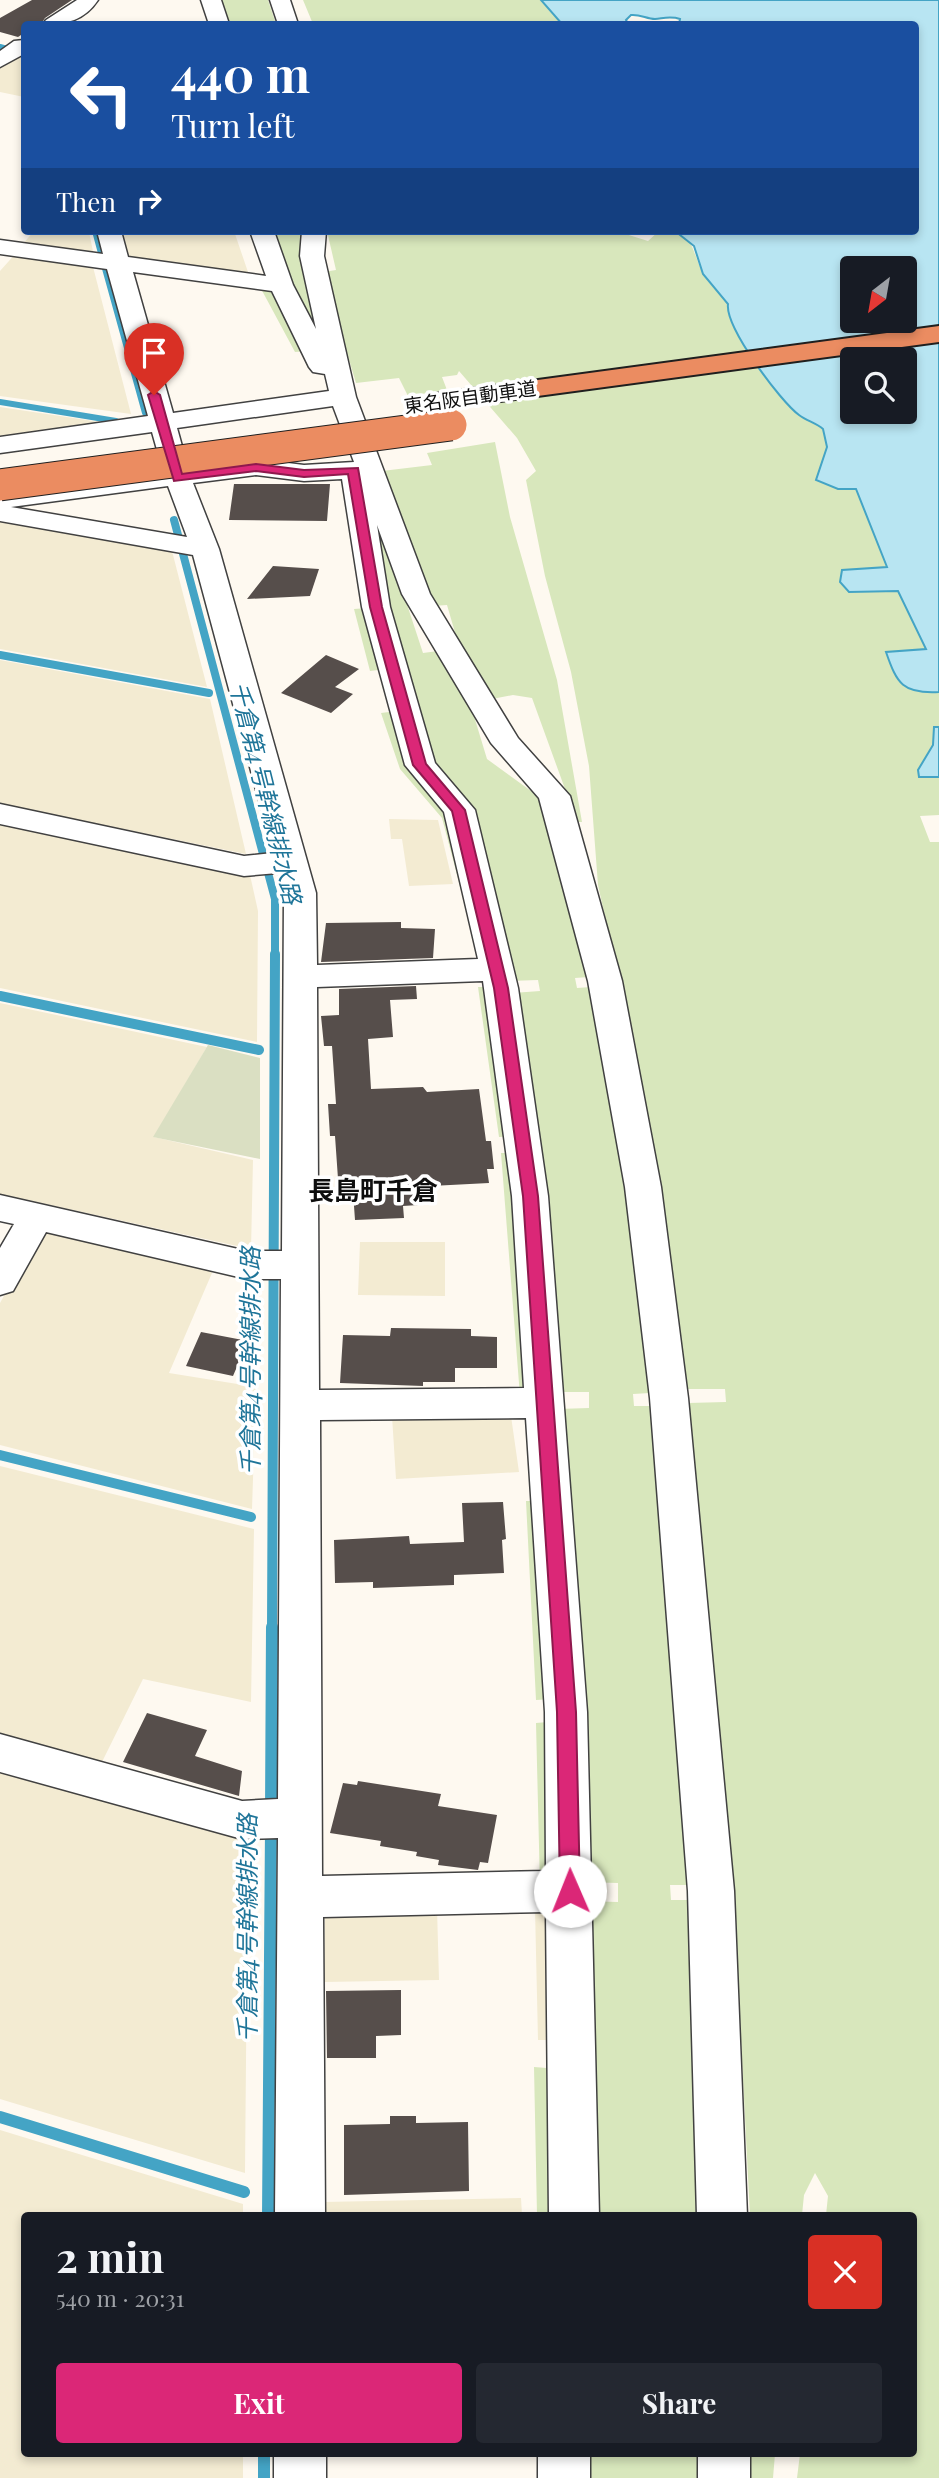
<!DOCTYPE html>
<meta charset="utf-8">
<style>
body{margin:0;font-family:"Playfair Display","Noto Sans JP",serif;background:#242831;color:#f1f3f6;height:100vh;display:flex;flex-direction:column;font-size:26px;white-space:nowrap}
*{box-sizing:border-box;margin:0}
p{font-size:23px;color:#9ea1a6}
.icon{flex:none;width:38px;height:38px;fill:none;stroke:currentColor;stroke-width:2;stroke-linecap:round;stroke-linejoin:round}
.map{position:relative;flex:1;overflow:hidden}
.panel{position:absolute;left:21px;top:2212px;width:896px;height:245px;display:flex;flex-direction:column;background:#171b24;border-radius:7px;box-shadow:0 4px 10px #0003}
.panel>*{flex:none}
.top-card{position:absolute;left:21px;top:21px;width:898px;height:214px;border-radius:7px;box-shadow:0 4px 10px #0003;background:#1a4fa0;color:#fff;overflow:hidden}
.needle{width:46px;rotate:211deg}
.controls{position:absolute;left:840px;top:256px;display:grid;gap:14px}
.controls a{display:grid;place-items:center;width:77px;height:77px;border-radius:7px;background:#171b24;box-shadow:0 4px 10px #0003;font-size:35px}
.pin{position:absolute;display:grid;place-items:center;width:60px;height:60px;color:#fff;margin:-72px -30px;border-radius:50% 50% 50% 0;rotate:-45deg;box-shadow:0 0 7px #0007}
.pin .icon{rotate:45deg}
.me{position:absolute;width:77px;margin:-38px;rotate:359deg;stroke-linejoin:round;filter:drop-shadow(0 0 5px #0008)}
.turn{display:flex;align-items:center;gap:24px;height:147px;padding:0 35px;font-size:32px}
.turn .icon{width:91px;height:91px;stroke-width:2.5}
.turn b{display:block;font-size:49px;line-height:60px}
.then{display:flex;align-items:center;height:66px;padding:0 35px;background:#0003;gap:14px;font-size:26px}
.round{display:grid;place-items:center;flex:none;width:74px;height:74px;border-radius:7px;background:#242831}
.headline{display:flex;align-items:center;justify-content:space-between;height:119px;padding:0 35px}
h1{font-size:42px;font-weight:700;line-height:52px}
.button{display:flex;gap:14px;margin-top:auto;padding:14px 35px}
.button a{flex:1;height:80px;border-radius:7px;background:#db2777;color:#fff;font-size:28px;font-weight:700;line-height:80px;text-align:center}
.button a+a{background:#242831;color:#f1f3f6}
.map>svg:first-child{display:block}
.farmland{fill:#f3ebd2}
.green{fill:#d8e7bc}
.cemetery{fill:#dadfc2}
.water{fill:#b8e5f2;stroke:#44a4c5;stroke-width:2;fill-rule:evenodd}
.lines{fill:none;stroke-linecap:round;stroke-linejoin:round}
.stream-far3{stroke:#44a4c5;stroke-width:6}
.stream-far2{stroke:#44a4c5;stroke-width:8}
.stream-far1{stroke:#44a4c5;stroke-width:10}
.stream{stroke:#44a4c5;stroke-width:12}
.building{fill:#564e4b}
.street-casing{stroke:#414141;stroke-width:3}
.highway-casing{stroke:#1f1f1f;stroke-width:4}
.street{fill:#fff;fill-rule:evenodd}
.highway{fill:#eb8c61;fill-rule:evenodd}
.highway-bridge-casing{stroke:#1f1f1f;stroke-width:33;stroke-linecap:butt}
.highway-bridge{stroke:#eb8c61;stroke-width:31}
.route{fill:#db2777;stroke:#8e194d;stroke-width:2}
.labels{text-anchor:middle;stroke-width:7;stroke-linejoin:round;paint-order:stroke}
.far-street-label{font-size:19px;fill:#0e0e0e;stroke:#fff}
.water-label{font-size:24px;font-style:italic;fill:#1f7599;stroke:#fff}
.quarter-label{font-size:26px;font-weight:bold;fill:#0e0e0e;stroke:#fff}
</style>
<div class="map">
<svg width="939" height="2478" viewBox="0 0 939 2478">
<rect width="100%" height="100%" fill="#fef9f0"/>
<!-- farmland -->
<path class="farmland" d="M16 54 24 57V97L0 92V67Z
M34 231 89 232 94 256 22 245Z
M123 231H234L249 275 128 258Z
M17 252 92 263 131 414 0 396V271Z
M0 407 100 422 0 436Z
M0 520 172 551 207 687 0 649Z
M0 660 210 699 246 854 0 804Z
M389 819 438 820 453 884 409 886 402 839H391Z
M0 824 250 875 258 911 257 1042 0 988Z
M0 1003 207 1047 154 1137 253 1160 251 1249 0 1194Z
M43 1226 215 1266 169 1373 256 1387 252 1509 0 1445V1303Z
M360 1242H445V1296L358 1295Z
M392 1416H511L519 1472 396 1479Z
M0 1466 254 1529 251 1702 143 1679 101 1764 0 1737Z
M0 1768 248 1836 245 2173 0 2099Z
M437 1908 439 1980 324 1982 325 1911Z
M535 1909H559L563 2040H538Z
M0 2130 243 2204V2215L24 2216V2454H243V2478H0Z
M521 2198 522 2215 324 2216V2202Z"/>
<!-- green -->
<path class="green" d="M217 0H268L276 24H224Z
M303 0H541L562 24H313Z
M270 231H304L331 368 282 272Z
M327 231H616L648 241 659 231C696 231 690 249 703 273 709 285 721 294 728 304 725 331 783 400 804 418 810 422 817 424 823 429L827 447 821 465 838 489 856 488 887 567 842 570 850 592 898 590 927 649 886 652C897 684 903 694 939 692V727L934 728 933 745 918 770 919 777H939V815L920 816 930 842H939V2478H797L800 2454H914V2216L826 2215 828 2196 815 2173 804 2195 802 2215H750L734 1904 688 1403 726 1402 725 1389H686L637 1062 598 885 589 766 571 672 545 576 526 480 536 471 517 438 459 371 457 375 442 377 447 390 408 396 399 378 356 383 323 272 336 270Z
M259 285 276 287 308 351 295 352Z
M495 442 510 517 557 680 582 822H577L532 698 513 695 492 699 456 636 447 605 433 606 382 471 432 465 427 453Z
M368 486 423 653 438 651 470 703 487 759 542 799 589 977 575 978 577 988 591 987 625 1188 650 1393 633 1394 634 1406H651L689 1885H670L671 1900H690L696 2215H585L582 1901 618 1902V1883L582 1882 558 1409 589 1408V1392H557L513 993 540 991 538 980 509 981 427 763 383 610Z
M368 608 386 669 370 671 354 609Z
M397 711 451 811 469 889 461 890 442 818 400 769 381 713Z
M478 987H493L515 1136 499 1137Z
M501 1153H515L535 1387 520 1396Z
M526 1501H545L553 1699 536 1700Z
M548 1722 560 1873 540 1887 536 1723Z
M534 2067 559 2069V2215H537Z
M577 2454H701V2478H577Z
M750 2454H775L773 2478H750Z"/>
<!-- cemetery -->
<path class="cemetery" d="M208 1045 260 1058V1159L153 1137Z"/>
<!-- water -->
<path class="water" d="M541 0H939V692C903 694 897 684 886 652L926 649 898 591 849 592 840 582 842 570 887 567 856 489H838L816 480 827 447 823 429C816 423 807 421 799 415 780 401 725 327 728 304L703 274 694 246 675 231H915V24H679L680 19C671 16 665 18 655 19 647 19 640 14 631 15L626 20 628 24H562ZM852 268H905V320H852ZM852 359H905V411H852Z
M934 727H939V777H919L918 770 933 745Z"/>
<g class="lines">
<!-- stream-far3 -->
<path class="stream-far3" d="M0 47 7 49
M95 231 102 257
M104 265 145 413
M0 402 116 421"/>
<!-- stream-far2 -->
<path class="stream-far2" d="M174 520 275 899V956
M0 655 209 693"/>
<!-- stream-far1 -->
<path class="stream-far1" d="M0 996 259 1050
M0 1455 251 1517
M272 1629 275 954"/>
<!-- stream -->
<path class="stream" d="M271 1812 272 1627
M0 2117 244 2192
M268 2216 271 1828
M264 2454V2478"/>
</g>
<!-- building -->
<path class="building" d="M32 0H72L45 18 41 24H24V33L18 37 0 32V18Z
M234 484H330L327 521 229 520Z
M273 566 319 569 310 596 247 599Z
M326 655 359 669 335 687 353 694 331 713 281 693Z
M401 922V928L435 929 433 958 321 962 326 923Z
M416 986 417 999 390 1000 393 1037 368 1039 371 1089 423 1087 427 1092 479 1089 486 1141H491L494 1169H487L489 1183 431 1186 433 1204 403 1206 404 1218 355 1220 353 1192 339 1193 335 1136H330L328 1104H336L332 1046H324L321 1016 339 1015V989Z
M391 1328 471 1329V1336L497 1337V1368H455V1382H423V1386L340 1383 343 1335 390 1336Z
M201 1332 248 1341 233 1376 186 1366Z
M503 1502 506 1539 502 1540 504 1573 454 1575V1585L373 1588V1582L335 1583 334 1540 409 1536 410 1544 464 1542 462 1503Z
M147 1713 207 1730 195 1756 242 1771 239 1796 123 1762Z
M358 1781 441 1794 438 1806 497 1815 488 1863 480 1862 478 1870 438 1865 439 1860 416 1856 417 1852 380 1846 381 1841 330 1833 343 1783 357 1785Z
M401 1990V2035L376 2036V2058H327L326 1991Z
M390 2116H416V2123L468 2122 469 2191 344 2195V2125L390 2124Z"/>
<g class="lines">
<defs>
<path id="street" d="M77 0H98C84 21 67 24 43 24L46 20Z
M201 0H221L229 24H209Z
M270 0H290L298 24H278Z
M24 40V54L0 67V51L14 41Z
M97 231H121L128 257 266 276 250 231H274L293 285 316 329 300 256 302 231H326L324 256 356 397 430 594 518 738 570 796 622 981 661 1187 688 1398 734 1891 747 2216H697L688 1891 650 1398 625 1187 588 981 539 798 491 743 402 594 377 525 390 607 435 763 475 810 518 988 548 1196 587 1712 599 2216H549L546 1912 323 1917 325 2216H275L278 1838 242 1839 0 1772V1734L242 1801 278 1799 281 1279H247L46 1232 13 1291 0 1295V1248L14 1224 0 1221V1195L247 1251H282L284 893 278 873 244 876 0 824V804L244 856 273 853 193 555 0 521V492L163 471 152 432 0 453V437L148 416 107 269 0 254V240L103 254ZM133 272 272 291 309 367 313 372 325 374 329 391 173 413ZM333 406 354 462 304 465 256 459 188 468 177 428ZM256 475 304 481 342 479 362 607 405 765 444 812 478 959 317 965 316 893 219 549 193 483ZM168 486 187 537 11 507ZM483 981 512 1196 524 1388 319 1390 317 987ZM526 1418 545 1712 546 1871 322 1876 320 1420Z
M274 2454H326V2478H274Z
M538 2454H590V2478H538Z
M698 2454H750V2478H698Z"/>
<path id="highway" d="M939 326V342L441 409 431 407 427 401 431 395 441 393Z"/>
</defs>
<!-- street casing -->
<use href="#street" class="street-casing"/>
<!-- highway casing -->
<use href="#highway" class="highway-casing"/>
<!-- street -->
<use href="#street" class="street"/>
<!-- highway -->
<use href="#highway" class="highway"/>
<defs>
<path id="highway-bridge" d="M0 485 451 425"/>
</defs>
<!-- highway-bridge casing -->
<use href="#highway-bridge" class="highway-bridge-casing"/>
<!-- highway-bridge -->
<use href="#highway-bridge" class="highway-bridge"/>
</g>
<!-- route -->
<path class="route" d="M154 391 160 395 182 474 256 464 304 470 358 468 382 607 426 764 465 810 508 988 538 1196 576 1712 580 1891 577 1898 570 1900 563 1898 560 1891 557 1712 523 1196 494 988 452 811 413 765 370 607 348 474 304 477 256 471 174 481 148 395Z"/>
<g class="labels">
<!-- far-street labels -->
<g class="far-street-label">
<text transform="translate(470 397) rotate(-8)" y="7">東名阪自動車道</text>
</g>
<!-- water labels -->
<g class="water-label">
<text transform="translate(265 793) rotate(76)" y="8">千倉第4号幹線排水路</text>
<text transform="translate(251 1361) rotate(-90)" y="8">千倉第4号幹線排水路</text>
<text transform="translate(248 1928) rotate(-90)" y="8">千倉第4号幹線排水路</text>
</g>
<!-- quarter labels -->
<g class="quarter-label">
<text x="373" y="1200">長島町千倉</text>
</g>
</g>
</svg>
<div class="controls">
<a><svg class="needle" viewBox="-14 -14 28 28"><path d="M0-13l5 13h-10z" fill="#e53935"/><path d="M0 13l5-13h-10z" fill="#9ea1a6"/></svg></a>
<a><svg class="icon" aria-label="search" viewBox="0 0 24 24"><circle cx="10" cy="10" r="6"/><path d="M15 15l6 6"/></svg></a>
</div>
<div class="pin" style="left:154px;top:395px;background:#d93025"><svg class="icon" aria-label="arrive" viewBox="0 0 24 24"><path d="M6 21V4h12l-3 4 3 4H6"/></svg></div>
<svg class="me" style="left:570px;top:1891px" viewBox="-20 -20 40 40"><circle r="19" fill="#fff"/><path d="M0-13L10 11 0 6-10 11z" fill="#db2777"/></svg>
<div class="top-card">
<div class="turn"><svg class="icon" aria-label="left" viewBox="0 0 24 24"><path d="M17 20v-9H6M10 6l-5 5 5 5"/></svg><div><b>440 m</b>Turn left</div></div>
<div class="then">Then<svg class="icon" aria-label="right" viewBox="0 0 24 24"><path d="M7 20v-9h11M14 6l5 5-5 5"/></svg></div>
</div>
<section class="panel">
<div class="headline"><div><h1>2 min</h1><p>540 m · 20:31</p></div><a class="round" style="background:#d93025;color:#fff"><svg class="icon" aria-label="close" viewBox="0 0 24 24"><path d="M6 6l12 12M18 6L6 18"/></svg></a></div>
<div class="button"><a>Exit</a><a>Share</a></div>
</section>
</div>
